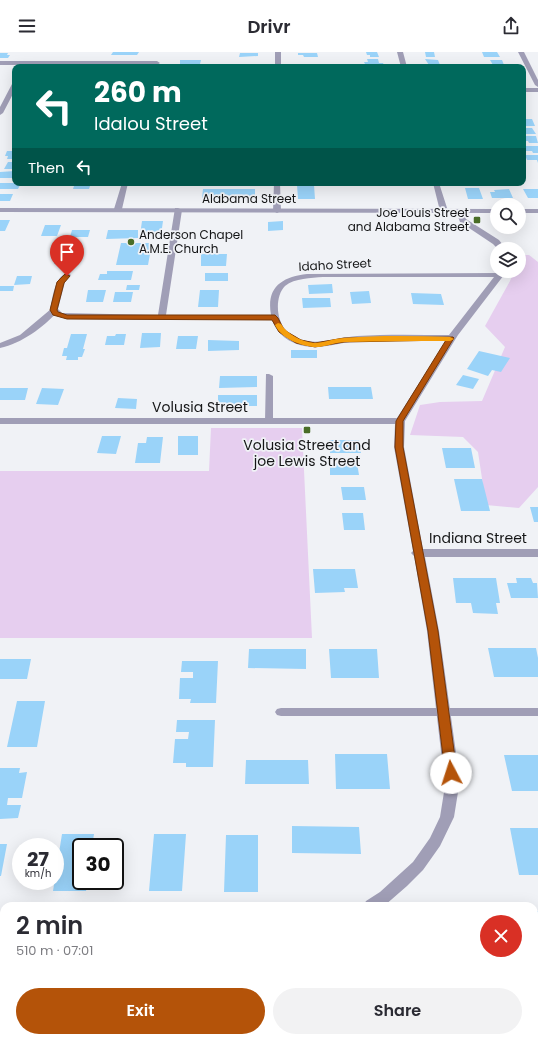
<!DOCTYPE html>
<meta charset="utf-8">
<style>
body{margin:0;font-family:Poppins,sans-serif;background:#f2f2f3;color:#2b2b33;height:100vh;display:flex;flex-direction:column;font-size:15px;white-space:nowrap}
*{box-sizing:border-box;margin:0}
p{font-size:13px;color:#7c7c81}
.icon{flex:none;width:22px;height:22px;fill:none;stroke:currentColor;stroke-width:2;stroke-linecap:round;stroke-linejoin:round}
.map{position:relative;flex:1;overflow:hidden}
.drawer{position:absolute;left:0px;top:850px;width:538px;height:140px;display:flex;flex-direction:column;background:#fff;border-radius:12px 12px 0 0;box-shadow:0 4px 16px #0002}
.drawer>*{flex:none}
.banner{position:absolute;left:12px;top:12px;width:514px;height:122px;border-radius:8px;box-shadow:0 4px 16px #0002;background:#00695c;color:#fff;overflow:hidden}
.tools{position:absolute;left:490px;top:146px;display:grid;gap:8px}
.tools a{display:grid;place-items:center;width:36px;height:36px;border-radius:50%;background:#fff;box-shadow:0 4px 16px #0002;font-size:20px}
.speed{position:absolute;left:12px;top:786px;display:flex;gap:8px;font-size:20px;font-weight:700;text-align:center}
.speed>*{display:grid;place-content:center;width:52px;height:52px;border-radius:50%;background:#fff;box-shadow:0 4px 16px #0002;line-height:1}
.speed small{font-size:10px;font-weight:400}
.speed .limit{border:2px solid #111;border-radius:6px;background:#fff;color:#111}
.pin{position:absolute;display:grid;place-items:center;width:34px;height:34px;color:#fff;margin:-41px -17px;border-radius:50% 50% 50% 0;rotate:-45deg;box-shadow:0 0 4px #0007}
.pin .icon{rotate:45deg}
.me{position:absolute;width:44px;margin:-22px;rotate:355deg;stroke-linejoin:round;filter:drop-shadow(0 0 3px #0008)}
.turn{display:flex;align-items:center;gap:14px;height:84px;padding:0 16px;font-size:18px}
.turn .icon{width:52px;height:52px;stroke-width:2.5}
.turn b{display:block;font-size:28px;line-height:34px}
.then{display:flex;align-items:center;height:38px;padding:0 16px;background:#0003;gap:8px;font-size:15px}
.round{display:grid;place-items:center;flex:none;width:42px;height:42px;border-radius:21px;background:#f2f2f3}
.headline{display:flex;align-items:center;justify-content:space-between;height:68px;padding:0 16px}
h1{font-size:24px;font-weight:600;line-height:30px}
.action{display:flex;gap:8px;margin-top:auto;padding:8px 16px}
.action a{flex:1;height:46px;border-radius:24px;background:#b45309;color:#fff;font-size:16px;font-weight:600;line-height:46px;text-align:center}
.action a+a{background:#f2f2f3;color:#2b2b33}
header{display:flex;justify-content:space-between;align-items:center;height:52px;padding:0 16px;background:#fff;font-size:18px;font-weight:600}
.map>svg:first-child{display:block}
.green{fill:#e6ceef}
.building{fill:#9ad3f9}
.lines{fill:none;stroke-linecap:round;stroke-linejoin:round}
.service{fill:#a09eb6;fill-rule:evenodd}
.minor{fill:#a09eb6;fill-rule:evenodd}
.tertiary{fill:#a09eb6;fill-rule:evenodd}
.route{fill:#b45309;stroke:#753606}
.slow{fill:#f59e0b}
.poi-dot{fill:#496d27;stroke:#f0f2f6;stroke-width:1.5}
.labels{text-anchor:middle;stroke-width:3.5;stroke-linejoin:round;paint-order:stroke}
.far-street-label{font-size:12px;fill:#141516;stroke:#f0f2f6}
.far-poi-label{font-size:12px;fill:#141516;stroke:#f0f2f6;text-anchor:end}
.street-label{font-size:14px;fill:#141516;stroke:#f0f2f6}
.poi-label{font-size:14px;fill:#141516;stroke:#f0f2f6}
</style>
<header><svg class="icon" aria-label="menu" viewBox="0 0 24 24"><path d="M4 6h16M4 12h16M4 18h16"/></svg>Drivr<svg class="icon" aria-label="share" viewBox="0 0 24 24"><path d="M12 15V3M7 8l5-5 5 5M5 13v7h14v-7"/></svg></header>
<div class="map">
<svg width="538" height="990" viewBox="0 0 538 990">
<rect width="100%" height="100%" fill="#f0f2f6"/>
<!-- green -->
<path class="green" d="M519 203H529L538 210V435L519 456 486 453 478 400 463 385 410 383 420 353 440 350 482 349 505 295 485 274 510 229 514 219H519Z
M211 376H302L312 586H0V419H209Z
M265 986H364V990H265Z"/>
<!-- building -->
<path class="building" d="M113 0H139L137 3H111Z
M366 0H377L379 5H370V3H367Z
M425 0H434L435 5H426Z
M482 0H497L500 5H484Z
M0 1H8L7 3H10L8 6H0Z
M240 1H258V4L239 5Z
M298 1H317L318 5H304L303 3H298Z
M367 7H378L379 11H383L384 13 365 12 364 10H368Z
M425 7 438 8 440 13H429Z
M180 8H201L200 12H180Z
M490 8H502L504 13H493Z
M523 67H532L535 74H523Z
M523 76H532L536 82H524Z
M523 84H536L538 91H529L528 89H523Z
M523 94H538V101H533L532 99H523Z
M7 99H15V107H7L8 104H5Z
M525 103H538V111L537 108H527Z
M8 110H15V117H4Z
M15 119V126H0V120Z
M0 131H21L18 137H0Z
M75 131H91L89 137H73Z
M297 133H314L315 147H298Z
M465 136H479L483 147H468Z
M203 137H255V146H202Z
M509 137 513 146H492L490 140H495L494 138Z
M523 137H538V146H528Z
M0 142H13L10 149H0Z
M0 168H10L5 179H0Z
M142 169H163L161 183H140Z
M283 169V178L268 179V170Z
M45 173H61L57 184H41Z
M72 178H90L88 185H70Z
M108 178H138V186L106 187Z
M121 191H152L148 213H116Z
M201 202H227L226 214H201Z
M56 204H79L78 211 54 212Z
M107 219H133L131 228H98L100 222H107Z
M205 221H228V229H205Z
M17 224H32L30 232 14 233Z
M332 232 333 241 309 242 308 233Z
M127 233H140L139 238H126Z
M0 234H14L13 239H0Z
M88 238H106L103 250H86Z
M200 238H219L218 255H198Z
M369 239 371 251 352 252 350 240Z
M115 240H133L131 250H113Z
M411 241 441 242 444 253 413 252Z
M302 246H330L331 255 303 256Z
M142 281H161L160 295 140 296Z
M71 282H87L83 297H85L82 305H78V308H66L67 304H62L64 296H67Z
M116 282H126L124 293H105L107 284H115Z
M178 284H198L196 297H176Z
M208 288 239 289V298L208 299Z
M291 298H317V306H291Z
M479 299 510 306 501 320 492 318 488 324 467 317Z
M463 323 479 327 473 337 456 333Z
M220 324H257V335L219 336Z
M328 335H371L373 347H329Z
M0 336H28L25 348H0Z
M42 336 64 337 58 353 36 352Z
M218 343H257V354H218Z
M118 346 137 347 136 357 115 356Z
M102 384H121L116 402 97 401Z
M178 384H198V403H178Z
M147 385H163L160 411H135L138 391H146Z
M329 388H359L361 401H330Z
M442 396H471L475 416H446Z
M330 411H357L359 423H330Z
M454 427H482L490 459H461Z
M341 435H364L366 448H343Z
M530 455H538V470H534Z
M342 461H363L365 478H344Z
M313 517H355L358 536H344L345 540 315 541Z
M453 526H496L500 551H496L498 562 473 561 471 551H456Z
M516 526H531L533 531H537L538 546H511L507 531H517Z
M488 596H536L538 606V625H494Z
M249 597H306V617L248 616Z
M329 597H377L379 626H331Z
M0 607H31L27 627H0Z
M182 609H218L216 651H190L191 647H179L180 626H193V620H181Z
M17 649H45L37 695H7Z
M177 668H215L213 715H186V711H173L175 687H188L189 680H176Z
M335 702H387L390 737H336Z
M504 703H538V739H512Z
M246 708H308L309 732H245Z
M0 716H20L19 721 27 720 22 746H8L7 753H21L18 766 0 767Z
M292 774 359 775 361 802 292 801Z
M510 776H538V823H519Z
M62 782H94L92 795H81V829H88L86 839H53Z
M154 782H186L182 839H149Z
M226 783H258V840H224Z
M0 792H7L1 824H0Z
M534 859H538V941H534Z
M0 965H4V986H6L5 990H0Z"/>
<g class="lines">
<!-- service -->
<path class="service" d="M51 257H54L58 259C43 276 22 291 0 296V291L20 283Z
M266 322H269L273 324V369L269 372 265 369Z
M281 656H538V664H281L277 663 275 660 277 657Z
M457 986H477L479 990H459Z"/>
<!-- minor -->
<path class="minor" d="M275 0H281V15H275Z
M397 0H403L407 15H401Z
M518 0H524L538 28V35L535 33Z
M0 9H157L160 11 157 13H0Z
M15 30V38L3 61 0 63V55L12 32Z
M523 36H538V40H523Z
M122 131H128L122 157 118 159 114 157Z
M274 131H280L281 159 277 161 273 159Z
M433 131H439L448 159 447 161H444L440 159Z
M175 156H178L182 158 166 263H271C266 235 282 225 307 222L498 221 499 219H507L458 283 405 369 404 395 423 497H538V505H425L439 579 457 708 459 734 454 765 440 794 423 818 407 834 384 854H363L366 849 380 840 413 810 430 786 440 765 445 734 427 579 414 504 411 501 413 499 394 395 395 372H0V366H397L446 289C416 288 386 287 356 289 340 291 321 297 304 294 290 291 277 283 272 268L67 267 53 263 50 257C53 246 54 225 67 221L71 223 65 230 58 257 62 261 158 263ZM323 225H494L449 283C418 283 388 282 357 284 342 285 318 293 303 288 297 287 289 282 285 277 276 267 275 244 285 234 295 226 311 226 323 225Z
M457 157H463L466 167 499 188 506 197H498L493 192 460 170 456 159Z
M0 889H4V903H0Z"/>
<!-- tertiary -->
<path class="tertiary" d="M0 156 497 157V161L0 160Z
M519 157H538V161H519Z"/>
</g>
<!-- route -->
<path class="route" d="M65 222 70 224 64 231 57 258 58 260 67 263H275L278 266 284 278 301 288 315 291 344 286 453 285 454 286 403 369V395L438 579 457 721 455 724 451 725 447 724 445 721 428 579 395 395 396 369 446 288 344 290 315 295 296 291 279 280 272 268 67 267 53 263 50 258 57 230Z"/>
<!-- slow -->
<path class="slow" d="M278 271 281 272C287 282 302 290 314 291 324 291 335 286 345 286 380 283 415 284 450 285L454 287 450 289C415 289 381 289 346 290 335 290 324 296 313 295 299 293 282 287 275 273Z"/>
<!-- markers -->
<g class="poi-dot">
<rect x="473" y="164" width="8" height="8" rx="2"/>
<circle cx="131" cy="190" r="4"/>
<rect x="303" y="374" width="8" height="8" rx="2"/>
</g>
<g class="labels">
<!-- far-street labels -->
<g class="far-street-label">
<text x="249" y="151">Alabama Street</text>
<text transform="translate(335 213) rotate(-3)" y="4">Idaho Street</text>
</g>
<!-- far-poi labels -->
<g class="far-poi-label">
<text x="469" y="165">Joe Louis Street<tspan x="469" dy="14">and Alabama Street</tspan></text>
<text x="139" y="187" text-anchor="start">Anderson Chapel<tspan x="139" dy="14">A.M.E. Church</tspan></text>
</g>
<!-- street labels -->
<g class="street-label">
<text x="200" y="360">Volusia Street</text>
<text x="478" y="491">Indiana Street</text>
</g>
<!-- poi labels -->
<g class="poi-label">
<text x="307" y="398">Volusia Street and<tspan x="307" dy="16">joe Lewis Street</tspan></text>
</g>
</g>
</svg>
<div class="tools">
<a><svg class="icon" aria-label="search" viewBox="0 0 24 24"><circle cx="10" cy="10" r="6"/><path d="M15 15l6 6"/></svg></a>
<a><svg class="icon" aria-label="layers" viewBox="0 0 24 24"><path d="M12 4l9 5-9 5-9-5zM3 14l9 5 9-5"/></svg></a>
</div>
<div class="speed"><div>27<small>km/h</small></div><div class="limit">30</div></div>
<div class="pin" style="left:67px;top:224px;background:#d93025"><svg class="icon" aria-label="arrive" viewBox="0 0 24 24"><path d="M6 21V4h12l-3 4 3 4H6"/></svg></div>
<svg class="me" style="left:451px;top:721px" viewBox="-20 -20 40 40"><circle r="19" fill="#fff"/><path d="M0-13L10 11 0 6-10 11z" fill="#b45309"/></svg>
<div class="banner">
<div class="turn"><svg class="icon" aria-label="left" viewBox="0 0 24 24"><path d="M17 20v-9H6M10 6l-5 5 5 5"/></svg><div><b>260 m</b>Idalou Street</div></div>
<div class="then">Then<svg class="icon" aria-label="left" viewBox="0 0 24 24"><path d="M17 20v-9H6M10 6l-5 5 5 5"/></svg></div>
</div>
<section class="drawer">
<div class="headline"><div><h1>2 min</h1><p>510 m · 07:01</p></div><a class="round" style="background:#d93025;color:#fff"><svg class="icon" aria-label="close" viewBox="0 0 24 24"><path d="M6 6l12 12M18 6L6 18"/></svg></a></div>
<div class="action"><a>Exit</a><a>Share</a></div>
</section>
</div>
